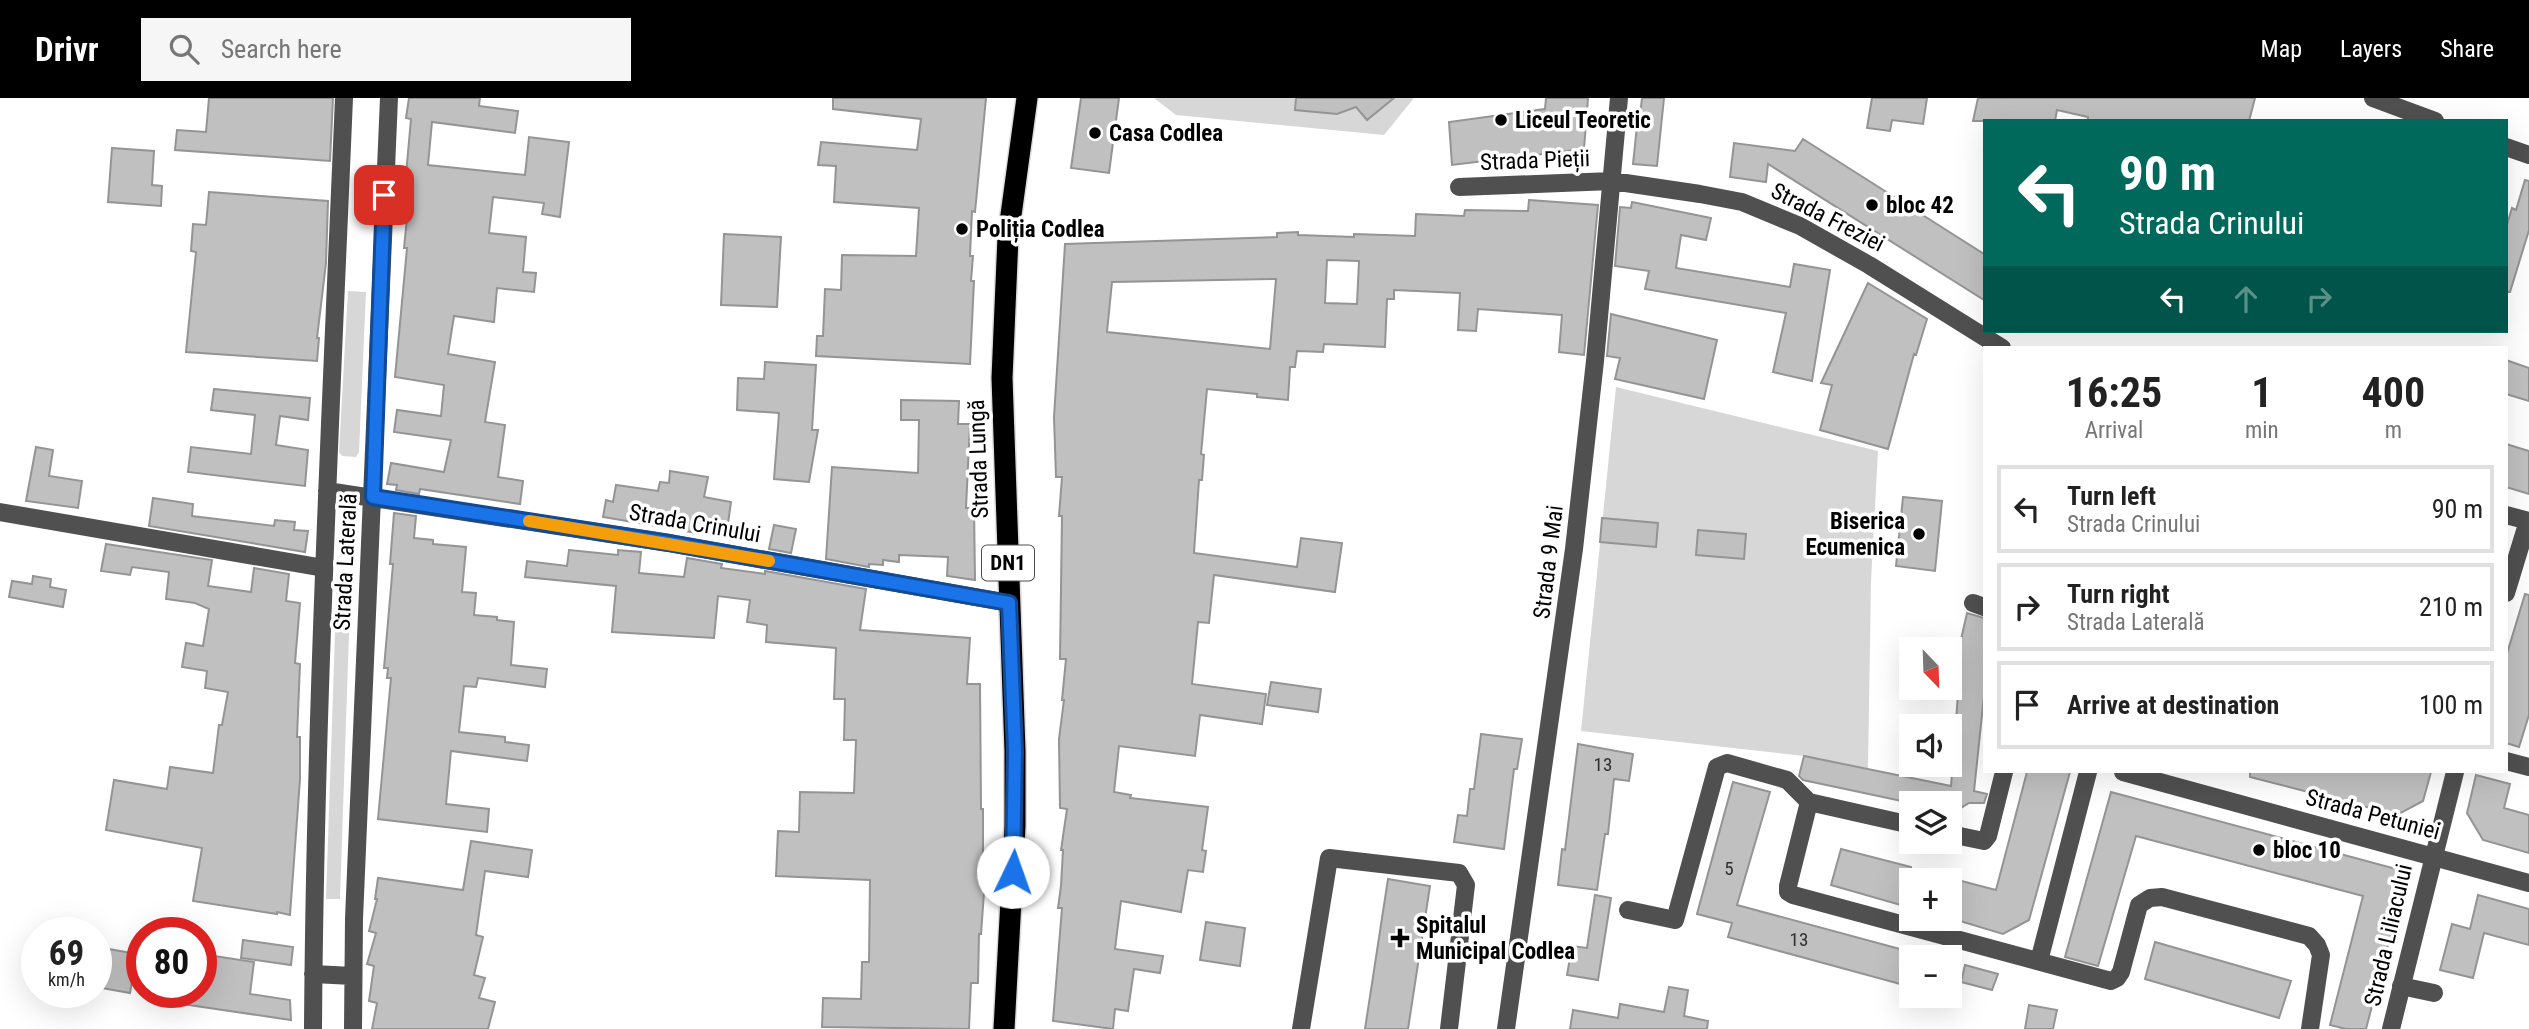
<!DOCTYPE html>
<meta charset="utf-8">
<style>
body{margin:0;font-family:"Roboto Condensed",sans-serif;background:#f6f6f6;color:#222;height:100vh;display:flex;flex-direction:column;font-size:26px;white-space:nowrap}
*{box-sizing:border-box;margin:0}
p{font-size:23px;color:#767676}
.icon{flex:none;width:38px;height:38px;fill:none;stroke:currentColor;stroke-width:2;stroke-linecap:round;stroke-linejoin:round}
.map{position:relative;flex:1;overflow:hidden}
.details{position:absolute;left:1983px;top:248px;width:525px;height:427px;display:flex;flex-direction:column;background:#fff;border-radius:0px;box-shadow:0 7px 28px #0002}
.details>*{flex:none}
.banner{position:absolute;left:1983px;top:21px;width:525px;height:214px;border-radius:0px;box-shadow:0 7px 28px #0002;background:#00695c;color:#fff;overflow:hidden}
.needle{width:46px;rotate:157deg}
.fabs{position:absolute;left:1899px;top:539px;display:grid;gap:14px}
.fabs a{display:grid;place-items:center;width:63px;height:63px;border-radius:0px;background:#fff;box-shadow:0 7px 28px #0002;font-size:35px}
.speed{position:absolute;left:21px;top:819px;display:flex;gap:14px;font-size:35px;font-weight:700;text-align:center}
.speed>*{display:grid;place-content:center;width:91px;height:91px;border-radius:50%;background:#fff;box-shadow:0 7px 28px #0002;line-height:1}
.speed small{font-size:18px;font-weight:400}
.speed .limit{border:10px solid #d22;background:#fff;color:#111}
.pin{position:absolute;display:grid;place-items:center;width:60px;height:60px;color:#fff;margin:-30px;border-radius:14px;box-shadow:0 4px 10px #0006}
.me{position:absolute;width:77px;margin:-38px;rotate:3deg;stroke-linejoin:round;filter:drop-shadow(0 0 5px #0008)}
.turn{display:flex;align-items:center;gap:24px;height:147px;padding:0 21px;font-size:32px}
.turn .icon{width:91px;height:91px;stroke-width:2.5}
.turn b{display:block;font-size:49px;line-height:60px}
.lanes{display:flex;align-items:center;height:66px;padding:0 21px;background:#0003;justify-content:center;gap:35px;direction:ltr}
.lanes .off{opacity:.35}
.eta{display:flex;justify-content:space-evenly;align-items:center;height:119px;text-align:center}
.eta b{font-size:42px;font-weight:700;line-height:49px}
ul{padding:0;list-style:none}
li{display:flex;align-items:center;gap:21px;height:88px;margin:0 14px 10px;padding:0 7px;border:4px solid #e0e0e0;border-radius:0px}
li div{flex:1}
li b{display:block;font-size:26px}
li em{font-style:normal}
header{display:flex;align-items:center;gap:42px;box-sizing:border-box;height:98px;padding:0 35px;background:#000;color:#fff}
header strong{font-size:33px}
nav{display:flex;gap:38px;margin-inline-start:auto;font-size:24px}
.search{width:490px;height:63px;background:#f6f6f6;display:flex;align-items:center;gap:18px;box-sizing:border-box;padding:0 24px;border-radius:0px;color:#767676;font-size:26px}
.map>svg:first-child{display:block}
.green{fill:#d7d7d7}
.building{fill:#c0c0c0;stroke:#949494;stroke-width:2;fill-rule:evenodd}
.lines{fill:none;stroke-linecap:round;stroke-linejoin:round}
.highway-casing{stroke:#dbdbdb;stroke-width:24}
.minor{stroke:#505050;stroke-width:18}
.highway{stroke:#000;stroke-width:21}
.route-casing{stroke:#114b97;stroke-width:18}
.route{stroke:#1a73e8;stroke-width:12}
.slow{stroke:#f59e0b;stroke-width:12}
.poi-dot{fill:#000;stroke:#fff;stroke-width:2.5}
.labels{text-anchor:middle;stroke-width:7;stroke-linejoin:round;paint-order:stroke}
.number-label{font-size:19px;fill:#303030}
.shield{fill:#fff;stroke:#4c4c4c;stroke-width:2}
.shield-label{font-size:21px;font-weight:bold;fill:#000}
.poi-label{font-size:23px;font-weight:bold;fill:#000;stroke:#fff;text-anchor:start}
.street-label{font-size:23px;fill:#000;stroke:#fff}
</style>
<header>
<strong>Drivr</strong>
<div class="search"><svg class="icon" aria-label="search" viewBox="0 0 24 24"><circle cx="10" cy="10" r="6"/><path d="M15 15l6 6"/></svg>Search here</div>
<nav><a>Map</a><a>Layers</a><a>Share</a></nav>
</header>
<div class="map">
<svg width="2529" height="931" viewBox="0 0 2529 931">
<rect width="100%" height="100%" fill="#fff"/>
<!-- green -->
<path class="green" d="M1154 0H1414L1384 37 1176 17Z
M348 193 366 194 359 354 356 359 342 358 339 354Z
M1616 289 1878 353 1871 483 1868 671 1804 658 1581 633Z
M337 477H351L340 801H326Z"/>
<!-- building -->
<path class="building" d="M209 0H333L330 63 175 52 177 32 206 34Z
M409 0H480L479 8 518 13 515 35 432 24 428 67 525 77 529 39 569 44 560 119 542 116 544 105 493 99 489 135 526 139 523 174 536 175 534 194 497 190 494 224 454 218 448 256 495 264 485 324 505 327 498 379 523 383 520 406 420 391 419 396 396 392 397 387 387 386 391 365 444 374 451 342 394 334 397 312 441 318 444 287 395 279 407 150H404L408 110H403L411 21 406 20Z
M833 0H986L975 114 972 113 970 158H973L971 183H974L970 266 816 258 817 238H823L825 191 841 192 842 157 916 158 919 110 834 104 836 68 818 67 821 44 917 52 921 21 833 11Z
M1081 0H1119L1109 75 1071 70Z
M1296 0H1394L1367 22 1356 9 1337 16 1295 12Z
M1546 0H1588L1584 51 1452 67 1449 24 1545 11Z
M1642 0H1664L1657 68 1633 66 1638 18H1640Z
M1872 0H1927L1923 26 1892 22 1890 33 1867 30Z
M1978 0H2255L2249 23H2088V19L2057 12 2055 23H1973Z
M1803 41 1984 156V202L1768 66 1766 84 1730 79 1734 45 1795 53Z
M112 50 154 53 152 87 162 88 161 108 108 104Z
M2525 82 2529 83V132L2510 194H2506V130L2512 110 2516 112Z
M209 94 328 103 326 165 317 240H319L317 263 186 254 196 154 191 153 193 126 206 127Z
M1529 102 1598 107 1584 257 1559 254 1562 217 1478 211 1476 233 1458 232 1460 195 1394 192V201H1387L1385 249 1324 246 1323 254 1297 253 1295 269H1290L1288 302 1257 299V296L1207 291 1201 356 1204 357 1202 382H1199L1194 455 1297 469 1301 440 1342 445 1335 494 1214 477 1209 525 1198 524 1192 586 1266 596 1262 626 1200 617 1195 658 1119 648 1114 694 1131 697 1130 700 1208 709 1202 752 1206 753 1203 774 1188 772 1181 814 1121 803 1115 851 1163 858 1160 875 1134 871 1128 913 1115 911 1113 931 1053 923 1062 810H1058L1061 788 1063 752H1061L1067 711 1060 710 1059 641 1064 602H1062L1066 561H1060L1062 418H1059L1062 379H1056L1054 319 1065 146 1277 139V135L1298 134V137L1354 139V136L1415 138 1416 116 1464 118 1465 112 1528 113ZM1327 162 1359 163 1357 206 1325 205ZM1276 181 1270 251 1107 234 1112 184Z
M1632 104 1711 120 1706 142 1681 137 1676 170 1790 189 1794 166 1830 172 1812 283 1773 274 1786 215 1645 191 1649 173 1615 168 1620 109 1631 110Z
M724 136 781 139 777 209 721 207Z
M1868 185 1927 221 1916 257 1914 256 1888 351 1820 332 1832 287 1821 285Z
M1611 216 1717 242 1704 301 1615 281 1620 260 1607 258Z
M2506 262 2529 270V303L2506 296Z
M765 264 816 267 812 332H818L809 384 774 381 779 315 737 312 738 280 764 281Z
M214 291 310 300 308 322 280 318 276 347 308 352 305 388 188 374 191 349 251 356 255 317 211 312Z
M901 302 959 303 958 326H970L966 410H974L975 482 947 478 948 459 899 457V464L883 462V467L869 466V469L826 461 832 369 918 375 919 322H901Z
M2506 346 2529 353V396L2506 389Z
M36 349 53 352 49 378 82 383 78 410 26 403Z
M670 373 708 379 704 399 731 404 726 440 603 419 606 402 613 404 616 387 658 393 660 384 669 385Z
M1903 399 1942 403 1935 473 1896 468Z
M153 400 193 406 192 418 274 428 275 422 295 424 294 432 308 433 305 454 149 428Z
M394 415 416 418 414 440 433 442V446L466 449 462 494 476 495 474 517 497 519V522L514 524 511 567 547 571 545 589 478 580 476 589 464 588 459 634 505 639V644L529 647 527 663 451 653 446 706 489 711 487 734 378 721 391 580H387L388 570H384L393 466H390Z
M1602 420 1658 425 1656 449 1600 444Z
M774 427 796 431 791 455 769 451Z
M1698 432 1746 436 1744 461 1696 457Z
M106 446 212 462 208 488 251 494 254 470 289 476 286 503 300 505 295 565 300 566 297 639H300V681L290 817 277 814V816L193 803 202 750 106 732 114 682 167 691 170 669 213 675 219 627H222L228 594 205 590 207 573 182 569 186 545 203 548 209 511 195 505 166 501 169 474 132 469 130 477 101 473Z
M569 452 618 457V452L641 454 639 475 684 479 687 460 722 466 721 470 765 476V473L866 491 860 532 970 540 967 586H980L981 711H983V767H986L981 836H979L978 885H971L969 931 822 929 823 900 861 901 862 864H869L870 782 776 778 778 733 799 734 800 694 854 695 856 642H844L845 601H834L836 550 766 544 767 527 747 524 750 502 718 498 714 540 612 534 616 488 525 479 527 463 567 468Z
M33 478 51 481 50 489 66 492 63 509 9 499 12 483 32 486Z
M2525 496 2529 497V617L2519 649 2506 645V559Z
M1967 515 1984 520V598L1974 693 1987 696 1984 705H1969L1950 717V705H1911L1803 682 1799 678 1804 658 1951 688 1960 569 1955 568Z
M1271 584 1321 591 1318 614 1267 607Z
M1481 636 1522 641 1517 671H1514L1504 751 1454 744 1458 717 1467 718 1470 691H1474Z
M1578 646 1633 656 1629 683 1614 681 1608 736H1605L1597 792 1558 787 1562 751 1565 752Z
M2027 674H2070L2029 822 2003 836 1950 820V780L1996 792Z
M2250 674H2431L2423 703 2397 717 2250 679Z
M2476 677 2510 686 2504 710 2529 717V755L2483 742 2467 715Z
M1733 684 1770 694 1737 807 1911 854V889L1728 839 1732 825 1697 816Z
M2111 694 2407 774 2366 931H2346L2330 927 2363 798 2136 738 2098 868 2065 859Z
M471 743 532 752 528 779 485 773 476 837 483 839 474 877 485 880 479 900 495 904 488 931H372L377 905 369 903 374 868 367 866 376 835 369 833 377 801H375L378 780 463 792Z
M1841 751 1911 769V810L1831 787Z
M1388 781 1430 788 1408 931H1365Z
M1595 797 1611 800 1598 882 1567 877 1572 848 1587 850Z
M2478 797 2529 811V847L2484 835 2473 880 2440 872 2452 826 2470 831Z
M1206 824 1245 830 1240 868 1200 862Z
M243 842 293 849 291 867 241 860Z
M2155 844 2291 883 2279 920 2145 881Z
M98 849 137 856 130 895 96 889Z
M201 856 254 864 250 896 290 902 291 922 168 904V894H201Z
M1965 867 1998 876 1992 892 1961 884Z
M1669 889 1688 892 1684 918 1708 923 1707 931H1570L1573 912 1618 920 1620 906 1664 914Z
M2029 907 2057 912 2053 931H2025Z"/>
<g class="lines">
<defs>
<path id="highway" d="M1004 931 1015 728V653L1002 280 1008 139 1027 0"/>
</defs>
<!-- highway casing -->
<use href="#highway" class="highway-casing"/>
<!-- minor -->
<path class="minor" d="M2373 0 2435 23
M2506 49 2529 57
M1459 89 1612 83 1700 96 1742 104 1800 128 1869 167 2002 250
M327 393 669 445 1009 505
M0 414 324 470
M2506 417 2529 423
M2506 495 2528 423
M1973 505 1984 509
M2506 663 2529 669
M2123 674 2529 785
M1809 704 1911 727
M1950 736 1984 743 1988 738 2004 674
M1628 812 1675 822 1717 669 1727 665 1787 682 1809 704 1788 788V794L1793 797 2111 883 2117 880 2121 874 2139 807 2150 800 2162 799 2309 838 2317 847 2321 857 2310 931
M2039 863 2088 674
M313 876 353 878
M2401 888 2434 895
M313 931C315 621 331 310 344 0
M353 931 354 821 389 0
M1301 931 1329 760 1459 775 1466 787 1449 931
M1506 931 1574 451 1595 263 1619 0
M2391 931 2455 674"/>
<!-- highway -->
<use href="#highway" class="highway"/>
</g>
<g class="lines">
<defs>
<path id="route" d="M384 97 373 399 669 445 1009 505 1015 653 1013 774"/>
</defs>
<!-- route casing -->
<use href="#route" class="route-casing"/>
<!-- route -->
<use href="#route" class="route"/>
<!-- slow -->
<path class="slow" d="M529 423 769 463"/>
</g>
<!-- markers -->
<g class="poi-dot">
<circle cx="1501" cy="22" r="7"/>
<circle cx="1095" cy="35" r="7"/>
<circle cx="1872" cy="107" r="7"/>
<circle cx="962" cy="131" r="7"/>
<circle cx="1919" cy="436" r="7"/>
<circle cx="2259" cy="752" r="7"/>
<path d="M1396.5 829.5h7v7h7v7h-7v7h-7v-7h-7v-7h7z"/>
</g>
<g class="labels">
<!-- number labels -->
<g class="number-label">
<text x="1603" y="673">13</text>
<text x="1729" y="777">5</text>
<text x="1799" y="848">13</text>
</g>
<!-- shield labels -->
<rect class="shield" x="982" y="447.5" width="52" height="35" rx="5"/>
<g class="shield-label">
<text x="1008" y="472">DN1</text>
</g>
<!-- poi labels -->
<g class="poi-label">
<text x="1515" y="30">Liceul Teoretic</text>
<text x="1109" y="43">Casa Codlea</text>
<text x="1886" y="115">bloc 42</text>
<text x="976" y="139">Poliția Codlea</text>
<text x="1905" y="431" text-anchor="end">Biserica<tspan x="1905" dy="26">Ecumenica</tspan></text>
<text x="2273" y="760">bloc 10</text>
<text x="1416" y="835">Spitalul<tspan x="1416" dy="26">Municipal Codlea</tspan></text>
</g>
<!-- street labels -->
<g class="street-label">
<text transform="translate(1535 62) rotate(-2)" y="8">Strada Pieții</text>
<text transform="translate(1828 119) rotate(27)" y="8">Strada Freziei</text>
<text transform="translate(978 361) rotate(-92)" y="8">Strada Lungă</text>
<text transform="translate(695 425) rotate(10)" y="8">Strada Crinului</text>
<text transform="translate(345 464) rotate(-87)" y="8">Strada Laterală</text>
<text transform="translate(1548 464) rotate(-83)" y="8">Strada 9 Mai</text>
<text transform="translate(2373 716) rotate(15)" y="8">Strada Petuniei</text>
<text transform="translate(2388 837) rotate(-77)" y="8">Strada Liliacului</text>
</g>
</g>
</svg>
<div class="fabs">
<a><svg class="needle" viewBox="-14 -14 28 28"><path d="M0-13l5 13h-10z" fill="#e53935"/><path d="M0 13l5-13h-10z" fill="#767676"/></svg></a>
<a><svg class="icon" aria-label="sound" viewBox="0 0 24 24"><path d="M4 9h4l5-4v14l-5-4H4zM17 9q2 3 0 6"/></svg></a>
<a><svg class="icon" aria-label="layers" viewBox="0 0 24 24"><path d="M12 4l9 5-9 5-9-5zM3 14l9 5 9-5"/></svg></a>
<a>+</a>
<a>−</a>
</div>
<div class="speed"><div>69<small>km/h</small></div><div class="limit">80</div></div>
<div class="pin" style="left:384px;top:97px;background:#d93025"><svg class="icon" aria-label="arrive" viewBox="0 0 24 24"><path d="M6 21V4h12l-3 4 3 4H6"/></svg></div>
<svg class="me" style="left:1013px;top:774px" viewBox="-20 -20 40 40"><circle r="19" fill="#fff"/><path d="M0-13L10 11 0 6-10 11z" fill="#1a73e8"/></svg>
<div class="banner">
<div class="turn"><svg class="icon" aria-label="left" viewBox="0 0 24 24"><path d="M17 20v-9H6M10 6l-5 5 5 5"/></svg><div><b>90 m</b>Strada Crinului</div></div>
<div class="lanes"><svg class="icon" aria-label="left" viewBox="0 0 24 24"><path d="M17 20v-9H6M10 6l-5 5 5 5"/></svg><svg class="icon off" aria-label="ahead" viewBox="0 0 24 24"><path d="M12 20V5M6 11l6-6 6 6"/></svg><svg class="icon off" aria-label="right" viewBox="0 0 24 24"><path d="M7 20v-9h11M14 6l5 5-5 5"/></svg></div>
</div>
<section class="details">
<div class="eta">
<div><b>16:25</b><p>Arrival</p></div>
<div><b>1</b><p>min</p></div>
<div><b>400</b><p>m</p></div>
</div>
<ul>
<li><svg class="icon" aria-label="left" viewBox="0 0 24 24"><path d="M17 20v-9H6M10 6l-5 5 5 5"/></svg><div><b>Turn left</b><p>Strada Crinului</p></div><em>90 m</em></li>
<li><svg class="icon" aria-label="right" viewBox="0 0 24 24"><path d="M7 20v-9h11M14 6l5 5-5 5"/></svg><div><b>Turn right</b><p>Strada Laterală</p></div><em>210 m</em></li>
<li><svg class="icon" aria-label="arrive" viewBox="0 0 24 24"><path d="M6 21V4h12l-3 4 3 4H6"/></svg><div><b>Arrive at destination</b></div><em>100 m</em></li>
</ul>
</section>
</div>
